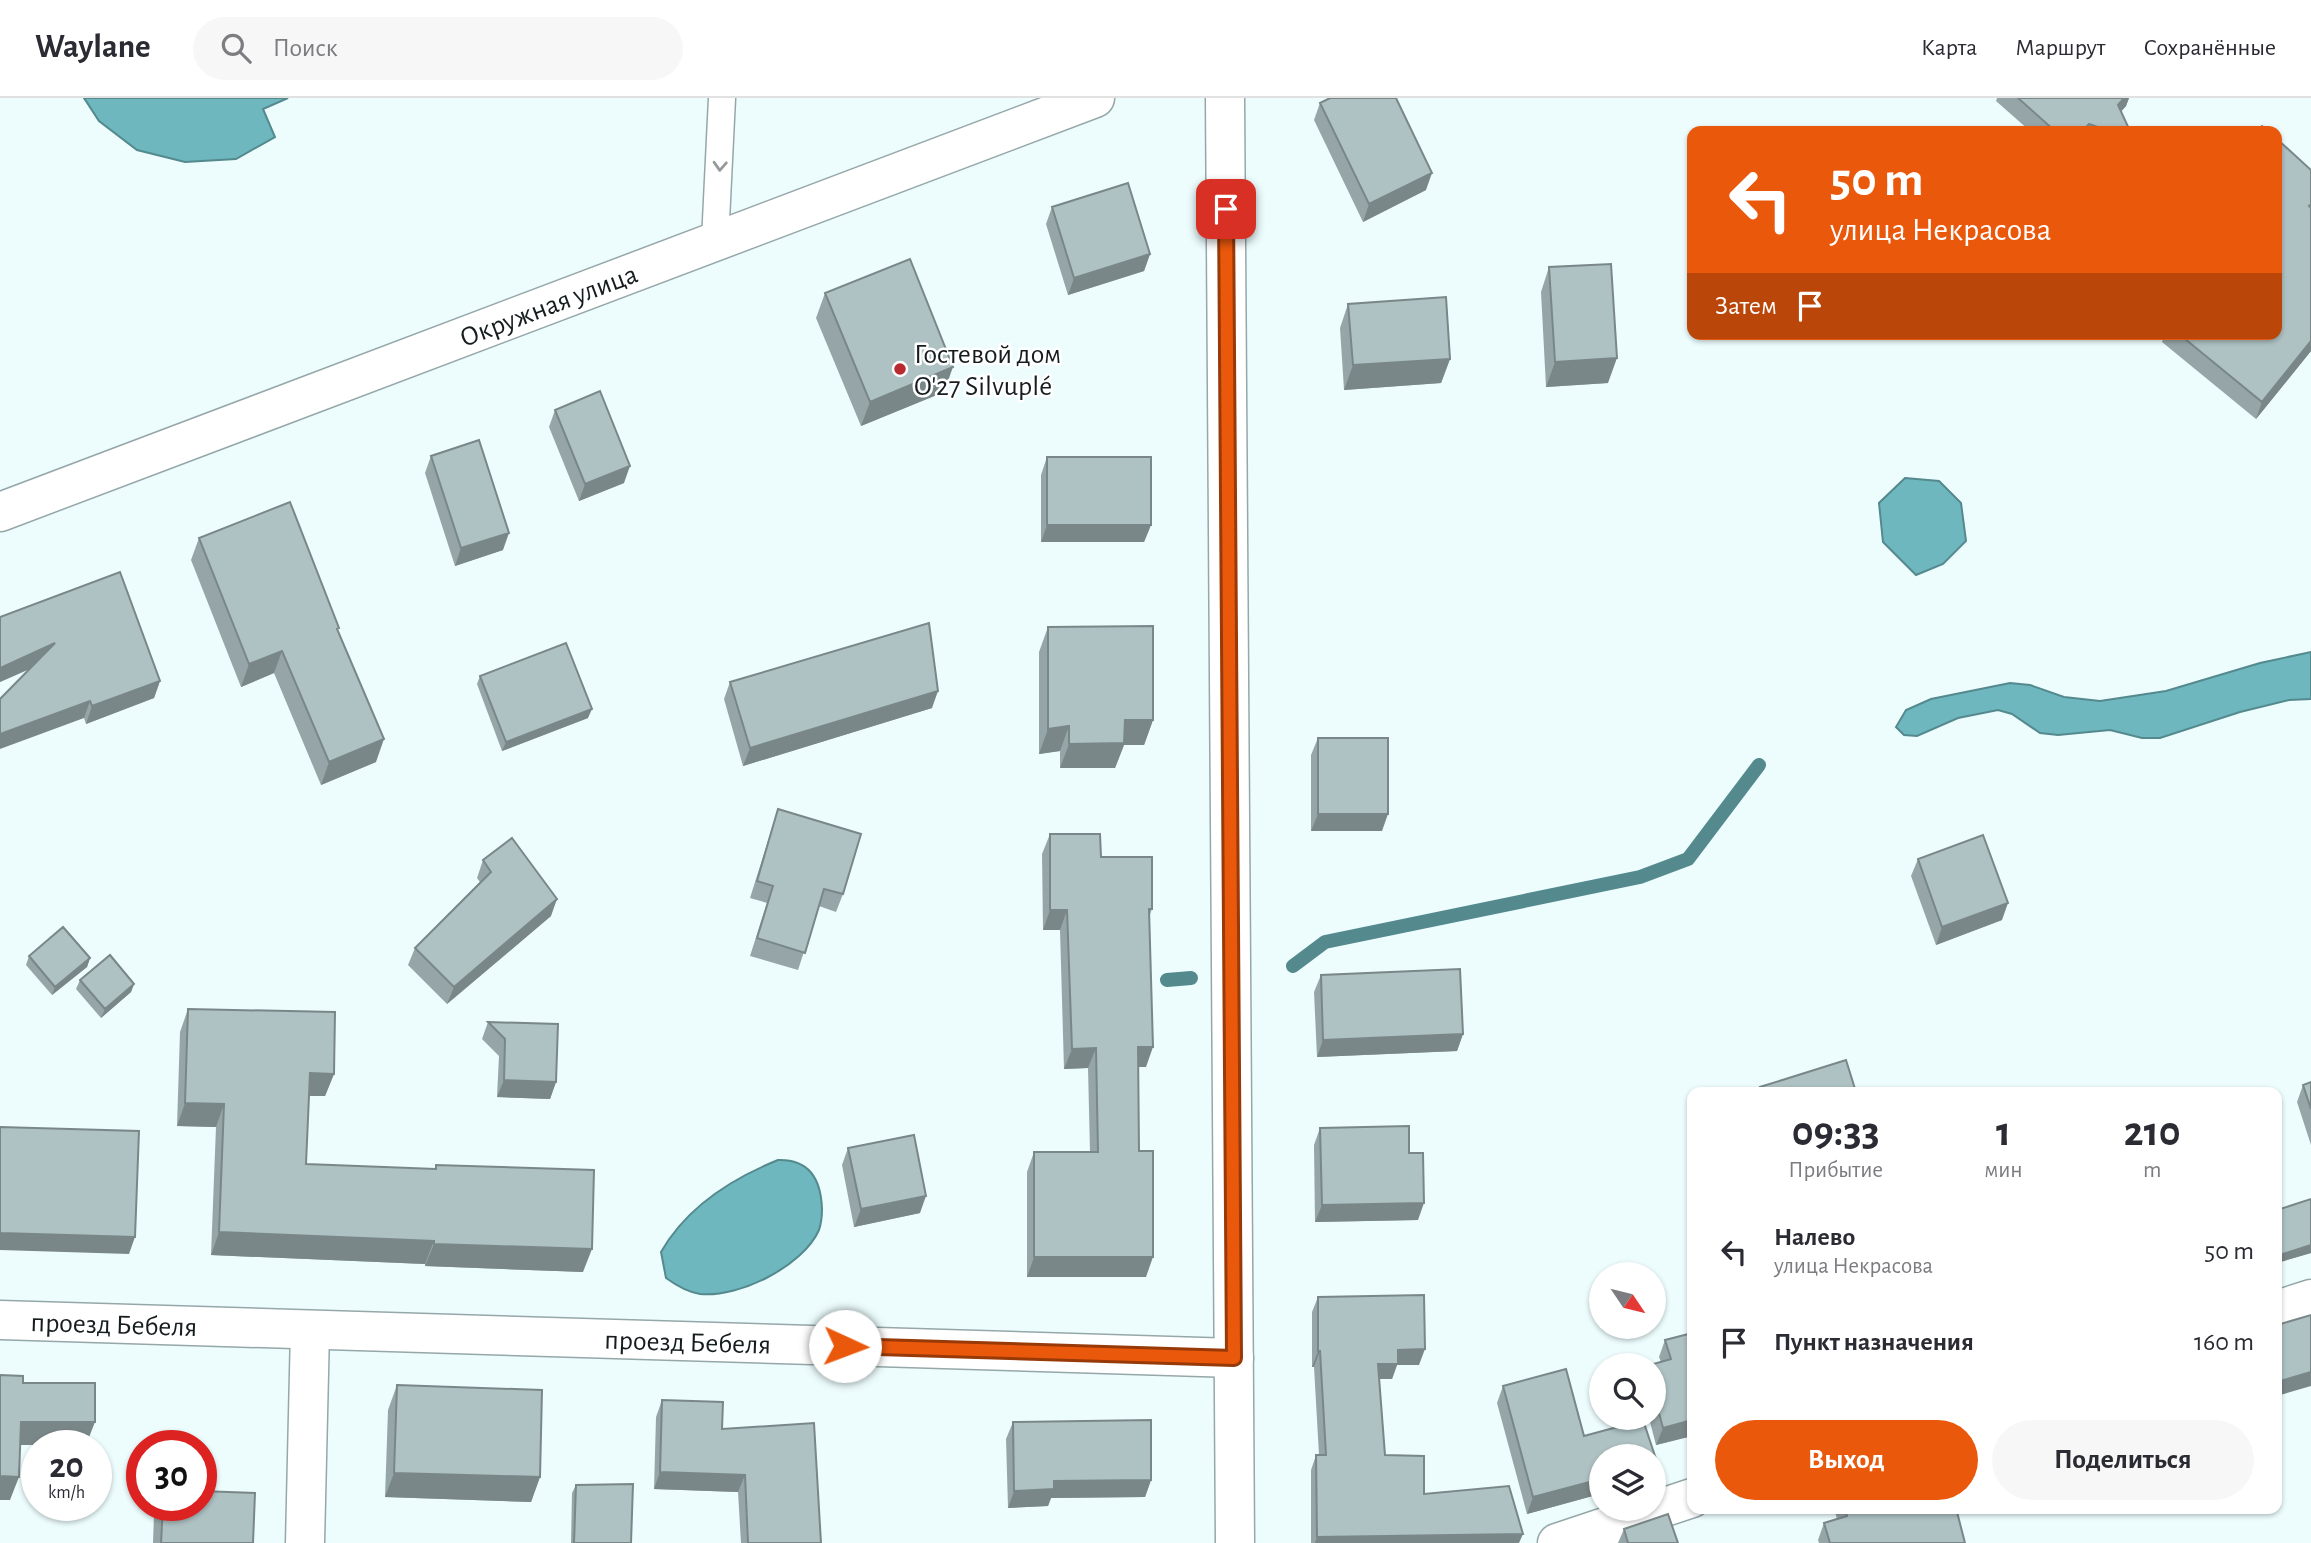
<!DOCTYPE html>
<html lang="ru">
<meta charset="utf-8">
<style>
body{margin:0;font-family:"Alegreya Sans",sans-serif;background:#f7f7f7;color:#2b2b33;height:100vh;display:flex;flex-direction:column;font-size:26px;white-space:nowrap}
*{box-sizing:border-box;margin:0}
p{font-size:23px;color:#7c7c81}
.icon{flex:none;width:38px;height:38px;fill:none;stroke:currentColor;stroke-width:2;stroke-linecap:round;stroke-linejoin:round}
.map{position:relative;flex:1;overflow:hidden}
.sheet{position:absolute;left:1687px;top:989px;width:595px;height:427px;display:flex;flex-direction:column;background:#fff;border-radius:14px;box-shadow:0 2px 5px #0004}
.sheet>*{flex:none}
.banner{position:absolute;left:1687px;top:28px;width:595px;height:214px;border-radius:14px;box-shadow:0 2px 5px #0004;background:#ea580c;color:#fff;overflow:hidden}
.needle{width:46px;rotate:125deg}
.buttons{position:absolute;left:1589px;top:1164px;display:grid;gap:14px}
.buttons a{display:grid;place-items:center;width:77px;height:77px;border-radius:50%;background:#fff;box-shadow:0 2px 5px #0004;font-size:35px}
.speed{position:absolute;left:21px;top:1332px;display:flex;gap:14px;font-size:35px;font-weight:700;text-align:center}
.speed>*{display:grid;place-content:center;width:91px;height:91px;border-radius:50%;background:#fff;box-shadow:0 2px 5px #0004;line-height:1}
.speed small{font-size:18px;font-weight:400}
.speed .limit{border:10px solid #d22;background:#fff;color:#111}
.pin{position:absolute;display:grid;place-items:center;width:60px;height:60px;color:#fff;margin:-30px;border-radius:14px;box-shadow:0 4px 10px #0006}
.me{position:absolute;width:77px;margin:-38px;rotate:92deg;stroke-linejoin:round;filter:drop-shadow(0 0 5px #0008)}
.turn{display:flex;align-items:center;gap:24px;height:147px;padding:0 28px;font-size:32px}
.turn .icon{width:91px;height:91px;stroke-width:2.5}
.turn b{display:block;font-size:49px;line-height:60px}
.then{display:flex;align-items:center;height:66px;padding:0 28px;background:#0003;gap:14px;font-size:26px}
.eta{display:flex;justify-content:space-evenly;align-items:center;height:119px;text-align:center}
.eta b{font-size:42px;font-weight:700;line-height:49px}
.primary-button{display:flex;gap:14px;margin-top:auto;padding:14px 28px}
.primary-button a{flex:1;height:80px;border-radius:42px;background:#ea580c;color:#fff;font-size:28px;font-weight:700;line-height:80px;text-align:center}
.primary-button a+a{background:#f7f7f7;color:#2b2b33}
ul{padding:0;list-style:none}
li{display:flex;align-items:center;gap:21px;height:91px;padding:0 28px}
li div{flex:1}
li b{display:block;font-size:26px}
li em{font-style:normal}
header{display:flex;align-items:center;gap:42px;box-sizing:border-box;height:98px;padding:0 35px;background:#fff;border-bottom:2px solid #e1e1e2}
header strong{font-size:33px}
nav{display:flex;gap:38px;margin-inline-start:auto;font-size:24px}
.search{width:490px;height:63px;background:#f7f7f7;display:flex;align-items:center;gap:18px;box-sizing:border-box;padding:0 24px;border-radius:38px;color:#7c7c81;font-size:26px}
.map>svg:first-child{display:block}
.water{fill:#6eb7be;stroke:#54898e;stroke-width:2}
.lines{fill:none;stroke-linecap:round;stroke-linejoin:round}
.stream{stroke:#54898e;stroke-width:14}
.service-casing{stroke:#95a7a9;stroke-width:29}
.minor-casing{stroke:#95a7a9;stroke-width:41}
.secondary-casing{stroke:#95a7a9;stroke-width:41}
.service{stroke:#fff;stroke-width:26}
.minor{stroke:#fff;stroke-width:38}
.secondary{stroke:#fff;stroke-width:38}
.wall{fill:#96a6a8}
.shaded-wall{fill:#7a8788}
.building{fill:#aec1c3;stroke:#7a8788;stroke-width:2}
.oneway{stroke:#96999a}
.route-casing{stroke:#983908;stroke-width:18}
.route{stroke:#ea580c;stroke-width:12}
.poi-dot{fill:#b92930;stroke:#fff;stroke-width:2.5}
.labels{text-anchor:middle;stroke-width:5;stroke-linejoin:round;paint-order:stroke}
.street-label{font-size:28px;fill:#161d1e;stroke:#fff}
.poi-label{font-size:28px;fill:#161d1e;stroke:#fff;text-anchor:start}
</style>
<header>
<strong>Waylane</strong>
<div class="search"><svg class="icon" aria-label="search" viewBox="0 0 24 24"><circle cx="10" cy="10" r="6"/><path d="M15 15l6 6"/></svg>Поиск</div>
<nav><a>Карта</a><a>Маршрут</a><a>Сохранённые</a></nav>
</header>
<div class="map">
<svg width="2311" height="1445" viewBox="0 0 2311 1445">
<rect width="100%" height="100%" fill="#edfdfe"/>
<!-- water -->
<path class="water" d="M84 0H288L263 11 275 39 236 61 185 64 137 52 99 23Z
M1905 380 1939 383 1961 405 1966 443 1943 466 1916 477 1883 444 1879 405Z
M2311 554V601L2289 602 2240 614 2160 640H2142L2110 632 2058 637 2040 635 2012 616 1998 612 1958 620 1917 638 1904 637 1896 629 1906 612 1931 601 2010 585 2030 587 2064 599 2100 603 2166 593 2260 565Z
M778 1062C809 1061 821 1081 822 1111 822 1118 821 1126 819 1132 803 1168 739 1200 700 1196 687 1194 677 1188 666 1180L661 1154C686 1110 731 1081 778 1062Z"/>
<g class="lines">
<!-- stream -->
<path class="stream" d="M1293 868 1325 844 1640 779 1688 761 1759 667
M1167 882 1191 880"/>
<defs>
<path id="service" d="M715 143 722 0"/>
<g id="minor">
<path d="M1225 0 1235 1445"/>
<path d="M2277 1212 2311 1201"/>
<path id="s1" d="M0 1222 1234 1260"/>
<path d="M305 1445 310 1232"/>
<path d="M1557 1445 1692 1400"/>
</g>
<g id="secondary">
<path id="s2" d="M0 414 1095 0"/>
</g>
</defs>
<!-- service casing -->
<use href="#service" class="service-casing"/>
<!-- minor casing -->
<use href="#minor" class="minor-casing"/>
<!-- secondary casing -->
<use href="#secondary" class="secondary-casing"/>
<!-- service -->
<use href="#service" class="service"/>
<!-- minor -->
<use href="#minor" class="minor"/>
<!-- secondary -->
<use href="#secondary" class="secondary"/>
</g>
<!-- wall -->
<path class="wall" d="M1997 0H2129L2126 8 2121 13 2130 33H2030L1996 3Z
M1320 5 1426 92 1363 124 1314 22Z
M2311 72V253L2256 321 2162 244 2165 236H2277Z
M1052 109 1150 156 1144 173 1068 197 1046 126Z
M1549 169 1608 285 1546 289 1541 194Z
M825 195 944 294 861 328 816 220Z
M1348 206 1450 261 1441 285 1344 292 1340 230Z
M555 312 624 385 579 403 549 329Z
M431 358 503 452 455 468 425 375Z
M1047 359 1151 427 1144 444H1041V377Z
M199 440 338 534 376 664 321 687 274 575 241 589 191 462Z
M0 519 160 583 154 600 86 626 84 620 30 571 0 584Z
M1048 529 1153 622 1144 647H1124L1115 670H1060V653L1039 656V554Z
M480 578 588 620 502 653 477 586Z
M730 584 932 610 743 668 724 601Z
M1318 640 1382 733H1311V657Z
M778 711 843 796 836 814 819 808 798 872 750 858 767 805 750 800Z
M1050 736 1101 759 1152 811 1149 819 1146 969H1138L1139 1053 1146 1179H1027V1074L1034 1054H1090L1088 970 1064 971 1060 832H1043L1042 756Z
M1918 761 2002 822 1936 847 1911 778Z
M483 762 551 818 447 906 408 867 415 850 480 784 477 780Z
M29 858 90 860 87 869 52 897 26 867Z
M1321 877 1463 936 1457 953 1317 959 1314 894Z
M80 882 134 886 131 894 101 920 76 891Z
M188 911 334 976 325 998H309L306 1066 435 1071 436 1067 583 1174 425 1168V1166L211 1157 216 1029 177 1028 180 934Z
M488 924 556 984 550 1001 497 999 499 958 482 941Z
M2311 984V1047L2297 1004 2303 987Z
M1320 1030 1409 1055 1418 1122 1315 1124 1314 1047Z
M848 1050 920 1115 854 1129 842 1067Z
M2311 1101V1155L2277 1165V1112Z
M1318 1199 1419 1267H1397L1392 1281H1379L1385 1357 1424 1396 1519 1445H1311V1372L1316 1357H1319L1314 1269H1312V1214Z
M1692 1235V1338L1656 1347 1649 1320H1654V1267L1661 1264 1659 1259 1665 1242Z
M1566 1271 1584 1338 1643 1322 1658 1367 1654 1378V1358H1601V1400L1600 1396 1527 1416 1497 1305 1503 1288Z
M397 1287 540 1379 531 1404 385 1399 388 1312Z
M662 1302 722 1331 821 1445H741L738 1394 654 1391 656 1319Z
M1013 1324 1151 1382 1145 1399 1051 1400 1048 1408 1008 1410 1006 1341Z
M576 1387 631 1445H571L572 1395Z
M158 1407H201L253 1445H153L154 1416Z
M1834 1410H1956L1965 1445H1819L1818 1442 1824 1425 1837 1421Z
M1624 1431 1678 1445H1618Z"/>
<!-- shaded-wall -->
<path class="shaded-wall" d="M2124 0H2129L2126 8 2112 24 2118 7Z
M1432 75 1426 92 1363 124 1369 106Z
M1150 156 1144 173 1068 197 1074 180Z
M2311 243V253L2256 321 2262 304Z
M1617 260 1608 285 1546 289 1555 264Z
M1450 261 1441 285 1344 292 1353 267Z
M953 269 944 294 861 328 870 304Z
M630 368 624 385 579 403 585 386Z
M1047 427H1151L1144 444H1041Z
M509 435 503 452 455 468 461 450Z
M55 545 49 562 0 584V570Z
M282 553 274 575 241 589 249 566Z
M160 583 154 600 86 626 92 608Z
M938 593 932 610 743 668 750 650Z
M90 603 84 620 0 651V636Z
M592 611 588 620 502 653 506 644Z
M1125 622H1153L1144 647H1124L1115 670H1060L1069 646Z
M1069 628 1060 653 1039 656 1048 631Z
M384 641 376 664 321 687 329 664Z
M1318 716H1388L1382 733H1311Z
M557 801 551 818 447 906 454 889Z
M2008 805 2002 822 1936 847 1942 829Z
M1050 812H1067L1060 832H1043Z
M90 860 87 869 52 897 55 889Z
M134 886 131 894 101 920 105 911Z
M1463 936 1457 953 1317 959 1323 942Z
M1138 949H1153L1146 969H1131Z
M1096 950 1088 970 1064 971 1072 951Z
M310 975 334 976 325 998H302Z
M504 982 556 984 550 1001 497 999Z
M185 1005 224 1006 216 1029 177 1028Z
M926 1098 920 1115 854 1129 861 1111Z
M1424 1105 1418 1122 1315 1124 1322 1107Z
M219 1134 434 1143 425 1166 211 1157Z
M0 1135 135 1139 129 1156 0 1152Z
M434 1146 592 1151 583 1174 425 1168Z
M2311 1147V1155L2277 1165 2280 1157Z
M1034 1159H1153L1146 1179H1027Z
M1425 1251 1419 1267H1397L1392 1281H1372L1378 1266 1398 1252Z
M1318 1253H1320L1314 1269H1312Z
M2311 1274V1288L2277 1298V1284Z
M1692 1322V1338L1656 1347 1663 1330Z
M21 1324H95L86 1347H13Z
M1658 1367 1654 1378V1368Z
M660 1374 745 1377 738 1394 654 1391Z
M394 1375 540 1379 531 1404 385 1399Z
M0 1378 19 1379 10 1402H0Z
M1601 1381V1392L1600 1396 1527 1416 1533 1399Z
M1151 1382 1145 1399 1051 1400 1048 1408 1008 1410 1014 1393 1054 1383Z
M1523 1436 1519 1445H1315L1317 1439Z"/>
<!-- building -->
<path class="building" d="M1330 0H1396L1432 75 1369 106 1320 5Z
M2018 0H2124L2118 7 2130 33H2109L2089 26 2083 33H2055Z
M2262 28 2268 33H2257Z
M2277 41 2311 72V106L2309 108 2311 110V243L2262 304 2179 236H2277Z
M1128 85 1150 156 1074 180 1052 109Z
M910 161 953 269 870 304 825 195Z
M1611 166 1617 260 1555 264 1549 169Z
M1446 199 1450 261 1353 267 1348 206Z
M600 293 630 368 585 386 555 312Z
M479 342 509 435 461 450 431 358Z
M1047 359H1151V427H1047Z
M290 404 339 530 337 531 384 641 329 664 282 553 249 566 199 440Z
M120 474 160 583 92 608 90 603 0 636V601L55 545 0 570V519Z
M929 525 938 593 750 650 730 584Z
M1153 528V622H1125L1124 645 1069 646V628L1048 631V529Z
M566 545 592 611 506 644 480 578Z
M1318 640H1388V716H1318Z
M778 711 861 736 843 796 824 791 805 855 757 840 773 788 757 783Z
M1050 736H1100L1101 759H1152V811H1149L1153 949H1138L1139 1053H1153V1159H1034V1054H1098L1096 950 1072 951 1067 812H1050Z
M1983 737 2008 805 1942 829 1918 761Z
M512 740 557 801 454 889 415 850 491 774 483 762Z
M63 829 90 860 55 889 29 858Z
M110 857 134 886 105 911 80 882Z
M1460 871 1463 936 1323 942 1321 877Z
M188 911 335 914 334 976 310 975 306 1066 436 1071V1067L594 1072 592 1151 434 1146V1143L219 1134 224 1006 185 1005Z
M488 924 558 926 556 984 504 982 505 941Z
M1846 962 1856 994H1762L1760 989Z
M2311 984V1011L2303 987Z
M1409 1028V1055H1423L1424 1105 1322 1107 1320 1030Z
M0 1029 139 1033 135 1139 0 1135Z
M914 1037 926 1098 861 1111 848 1050Z
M2311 1101V1147L2280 1157 2277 1146V1112Z
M1424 1197 1425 1251 1398 1252V1266H1378L1385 1357 1424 1358V1396L1509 1388 1523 1436 1317 1439 1316 1357H1326L1320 1253H1318V1199Z
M2311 1217V1274L2277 1284V1227Z
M1692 1235V1322L1663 1330 1654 1297V1267H1650L1671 1261 1665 1242Z
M1566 1271 1584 1338 1643 1322 1658 1367 1654 1368V1358H1601V1381L1533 1399 1503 1288Z
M0 1277 23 1278V1285H95V1324H21L19 1379 0 1378Z
M397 1287 542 1292 540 1379 394 1375Z
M662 1302 723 1304 722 1331 814 1325 821 1445H748L745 1377 660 1374Z
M1151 1322V1382L1054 1383V1391L1014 1393 1013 1324Z
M633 1386 631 1445H574L576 1387Z
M201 1393 255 1395 253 1445H161L163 1407H201Z
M1845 1410H1956L1965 1445H1830L1824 1425 1847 1418Z
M1668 1416 1678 1445H1628L1624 1431Z"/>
<!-- one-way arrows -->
<defs><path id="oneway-chevron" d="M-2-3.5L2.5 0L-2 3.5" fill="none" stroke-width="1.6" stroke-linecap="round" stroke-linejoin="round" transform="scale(1.75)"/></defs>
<use class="oneway" href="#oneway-chevron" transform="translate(720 68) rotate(93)"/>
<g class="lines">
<defs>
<path id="route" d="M845 1248 1234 1260 1226 111"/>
</defs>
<!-- route casing -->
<use href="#route" class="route-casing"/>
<!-- route -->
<use href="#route" class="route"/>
</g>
<!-- markers -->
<circle class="poi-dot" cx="900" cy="271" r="7"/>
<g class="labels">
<!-- street labels -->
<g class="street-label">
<text dy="10" stroke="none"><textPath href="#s2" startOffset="586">Окружная улица</textPath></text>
<text dy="10" stroke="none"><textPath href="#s1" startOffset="114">проезд Бебеля</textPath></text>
<text dy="10" stroke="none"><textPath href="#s1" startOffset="688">проезд Бебеля</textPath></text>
</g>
<!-- poi labels -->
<g class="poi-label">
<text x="914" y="265">Гостевой дом<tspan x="914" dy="32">O'27 Silvuplé</tspan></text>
</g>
</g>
</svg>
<div class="buttons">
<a><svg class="needle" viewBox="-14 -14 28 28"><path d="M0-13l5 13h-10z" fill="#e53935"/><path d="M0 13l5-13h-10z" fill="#7c7c81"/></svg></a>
<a><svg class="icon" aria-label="search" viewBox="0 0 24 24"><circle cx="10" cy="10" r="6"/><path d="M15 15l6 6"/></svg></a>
<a><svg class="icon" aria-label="layers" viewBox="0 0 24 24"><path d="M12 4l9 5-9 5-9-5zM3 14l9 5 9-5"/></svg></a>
</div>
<div class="speed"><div>20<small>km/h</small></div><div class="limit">30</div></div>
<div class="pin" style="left:1226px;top:111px;background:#d93025"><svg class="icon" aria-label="arrive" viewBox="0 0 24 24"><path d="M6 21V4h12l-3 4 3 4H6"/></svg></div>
<svg class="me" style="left:845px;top:1248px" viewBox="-20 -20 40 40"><circle r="19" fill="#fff"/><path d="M0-13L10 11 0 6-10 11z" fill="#ea580c"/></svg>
<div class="banner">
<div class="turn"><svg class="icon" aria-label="left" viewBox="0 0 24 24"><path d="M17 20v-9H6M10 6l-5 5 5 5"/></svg><div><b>50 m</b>улица Некрасова</div></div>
<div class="then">Затем<svg class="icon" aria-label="arrive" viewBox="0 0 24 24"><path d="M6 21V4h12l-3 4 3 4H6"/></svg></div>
</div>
<section class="sheet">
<div class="eta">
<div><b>09:33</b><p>Прибытие</p></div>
<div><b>1</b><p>мин</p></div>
<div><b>210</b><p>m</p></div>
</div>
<ul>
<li><svg class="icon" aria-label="left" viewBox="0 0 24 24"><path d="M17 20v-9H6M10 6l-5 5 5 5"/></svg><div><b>Налево</b><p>улица Некрасова</p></div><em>50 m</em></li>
<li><svg class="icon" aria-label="arrive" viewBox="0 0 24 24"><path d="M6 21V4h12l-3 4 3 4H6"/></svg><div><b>Пункт назначения</b></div><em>160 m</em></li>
</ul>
<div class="primary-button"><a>Выход</a><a>Поделиться</a></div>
</section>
</div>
